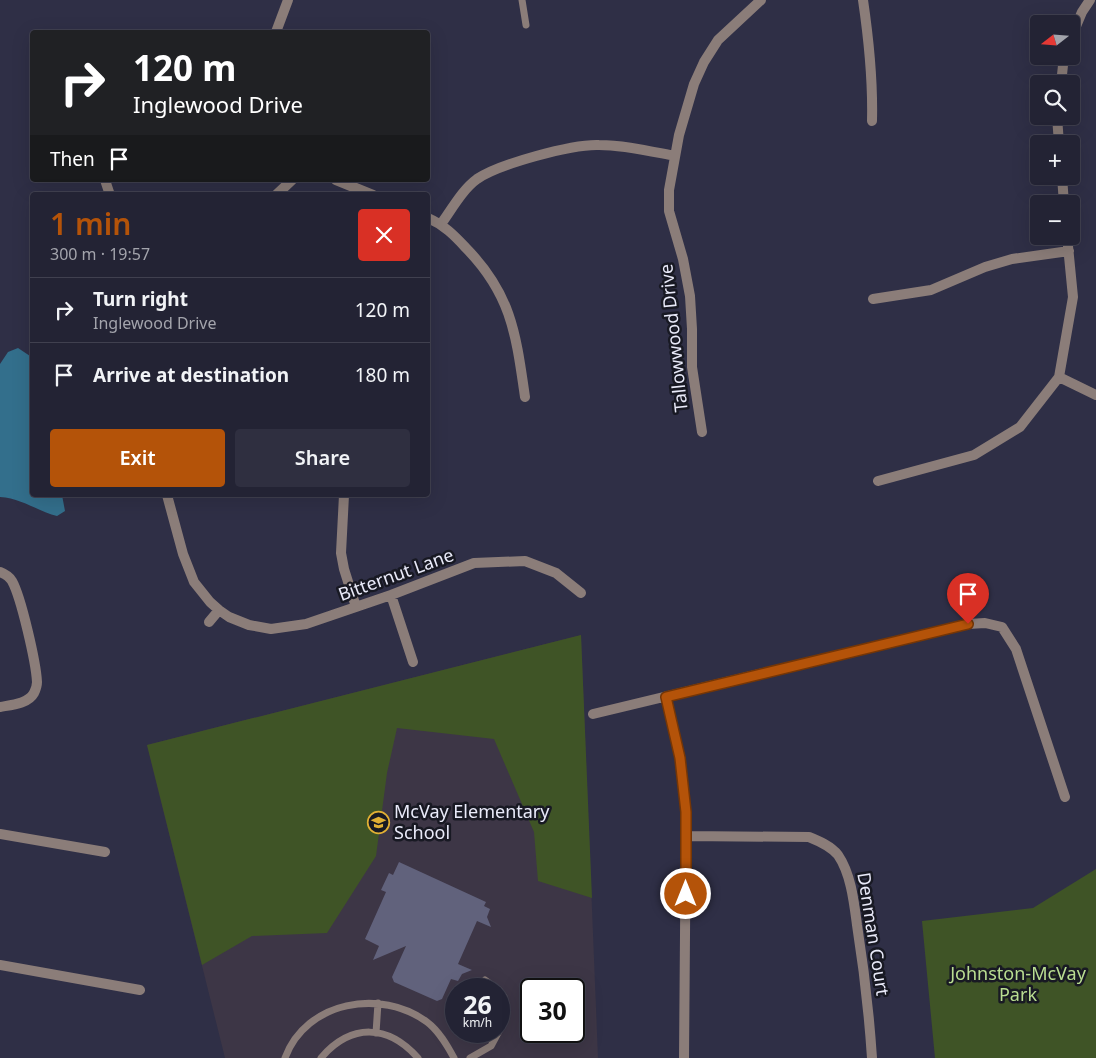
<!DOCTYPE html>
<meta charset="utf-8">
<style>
body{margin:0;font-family:"Noto Sans",sans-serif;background:#2f2f40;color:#f1f3f6;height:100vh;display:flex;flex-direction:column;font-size:19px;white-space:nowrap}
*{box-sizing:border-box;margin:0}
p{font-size:16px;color:#a3a4ac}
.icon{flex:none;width:28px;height:28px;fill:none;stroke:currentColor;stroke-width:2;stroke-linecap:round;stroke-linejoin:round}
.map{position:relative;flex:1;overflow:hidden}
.drawer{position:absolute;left:30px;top:192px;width:400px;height:305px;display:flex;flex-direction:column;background:#232334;border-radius:5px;box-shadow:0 5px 20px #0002,0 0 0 1px #40404f}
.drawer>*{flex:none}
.banner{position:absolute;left:30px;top:30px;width:400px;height:152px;border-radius:5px;box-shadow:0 5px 20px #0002,0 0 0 1px #40404f;background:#202124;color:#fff;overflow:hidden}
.needle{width:32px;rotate:253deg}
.tools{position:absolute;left:1030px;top:15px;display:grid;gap:10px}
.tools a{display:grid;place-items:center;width:50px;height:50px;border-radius:5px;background:#232334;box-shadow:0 5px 20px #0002,0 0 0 1px #40404f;font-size:25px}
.speed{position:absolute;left:445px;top:978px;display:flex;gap:10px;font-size:25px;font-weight:700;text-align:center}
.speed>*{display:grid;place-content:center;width:65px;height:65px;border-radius:50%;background:#232334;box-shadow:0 5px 20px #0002,0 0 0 1px #40404f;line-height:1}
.speed small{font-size:12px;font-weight:400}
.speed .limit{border:2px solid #111;border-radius:8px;background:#fff;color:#111}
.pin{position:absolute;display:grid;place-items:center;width:42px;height:42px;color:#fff;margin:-51px -21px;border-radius:50% 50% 50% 0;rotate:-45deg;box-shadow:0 0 5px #0007}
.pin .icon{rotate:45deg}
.me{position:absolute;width:55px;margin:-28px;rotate:0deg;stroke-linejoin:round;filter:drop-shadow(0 0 4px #0008)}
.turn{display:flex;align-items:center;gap:18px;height:105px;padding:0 20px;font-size:22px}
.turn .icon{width:65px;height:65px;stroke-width:2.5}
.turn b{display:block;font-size:35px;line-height:42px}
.then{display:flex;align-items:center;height:48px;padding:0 20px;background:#0003;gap:10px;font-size:19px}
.round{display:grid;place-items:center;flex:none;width:52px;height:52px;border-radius:5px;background:#2f2f40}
.summary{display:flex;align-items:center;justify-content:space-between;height:85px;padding:0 20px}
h1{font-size:30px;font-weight:600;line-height:38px;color:#b45309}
.primary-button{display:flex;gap:10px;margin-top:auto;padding:10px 20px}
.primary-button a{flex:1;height:58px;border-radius:5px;background:#b45309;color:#fff;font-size:20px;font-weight:600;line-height:58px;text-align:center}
.primary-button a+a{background:#2f2f40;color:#f1f3f6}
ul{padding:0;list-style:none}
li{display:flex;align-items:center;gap:15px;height:65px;padding:0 20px;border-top:1px solid #40404f}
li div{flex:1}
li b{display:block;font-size:19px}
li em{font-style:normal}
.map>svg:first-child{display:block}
.education{fill:#3d3646;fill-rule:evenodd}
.green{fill:#3f5426}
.water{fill:#336f8c}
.building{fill:#61627c}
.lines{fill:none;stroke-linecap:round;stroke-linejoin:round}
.lane{stroke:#8b7d79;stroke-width:7}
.street{stroke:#8b7d79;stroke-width:10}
.route-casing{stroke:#753606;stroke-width:12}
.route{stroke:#b45309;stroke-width:9}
.labels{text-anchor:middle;stroke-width:5;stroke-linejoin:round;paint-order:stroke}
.street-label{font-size:18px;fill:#e9eaf9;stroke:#181923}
.poi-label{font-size:18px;fill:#e9eaf9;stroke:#181923;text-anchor:start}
.park-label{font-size:18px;fill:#b9dd91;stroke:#181923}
</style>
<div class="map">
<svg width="1096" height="1058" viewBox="0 0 1096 1058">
<rect width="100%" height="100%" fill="#2f2f46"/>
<!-- education -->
<path class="education" d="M581 635 598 1058H225L147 745ZM456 989H499V1031H456ZM531 989H574V1031H531Z"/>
<!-- green -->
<path class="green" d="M581 635 592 898 538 881 534 832 494 739 397 728 387 773 376 856 327 933 252 936 202 965 147 745Z
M1096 869V1058H935L922 921 1033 908Z"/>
<!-- water -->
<path class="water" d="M18 348 30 356 32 361V495H62L65 511 57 516C37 511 21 498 0 497V364L8 352Z"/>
<!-- building -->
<path class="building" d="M399 862 486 902 484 906 490 909 487 917 491 927 477 921 458 964 472 970 462 974 458 981 451 979 442 999 437 1001 394 982 392 977 406 946 373 960 379 946 365 939 386 892 381 890 389 873 393 875Z"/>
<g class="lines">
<!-- lane -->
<path class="lane" d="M522 0 526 25
M485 980 497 989
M499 990 504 997 505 1011 499 1031
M376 1033 378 1003
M285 1058C306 1001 381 988 427 1022 439 1031 447 1045 454 1058
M321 1058C351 1023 388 1024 418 1058
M470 1058 491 1046 499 1031"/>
<!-- street -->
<path class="street" d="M863 0C869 41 873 80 872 121
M276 32 288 0
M1071 38 1082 12 1090 0
M1061 84 1064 56
M1057 116 1059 144
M1062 176 1064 204
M105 180 110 195
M336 180 373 195
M276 195 292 180
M428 218C444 225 454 235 466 248 512 295 516 335 525 397
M441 224C452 209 462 190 477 179 499 164 572 144 599 145 624 145 649 151 675 156
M873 299 931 290 985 267 1012 259 1069 251
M1059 377 1096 395
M702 432 692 367V329L690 296 683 259 669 211V190L679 135 694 84 704 62 718 40 761 0
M878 481 974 455 1020 427 1059 377 1073 297 1067 236
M167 495 183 554 194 582 210 602 219 610 229 617 249 625 271 629 306 624 391 595 474 563 525 561 556 573 581 593
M344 495 341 553 344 569 356 607
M0 572C5 574 9 576 12 581 21 597 36 662 37 682 37 685 36 689 34 693 28 704 11 705 0 707
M391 595 413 662
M209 622 219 610
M666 697 680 758 686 812 684 1058
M593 714 968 624 985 623 1002 627 1016 649 1065 797
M0 834 105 852
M686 836 809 837C819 841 831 846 838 855 851 874 854 902 857 925 864 969 869 1013 872 1058
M0 965 140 990"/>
</g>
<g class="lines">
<defs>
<path id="route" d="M686 894V812L680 758 666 697 968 624"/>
</defs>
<!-- route casing -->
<use href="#route" class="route-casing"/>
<!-- route -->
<use href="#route" class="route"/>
</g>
<!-- icons -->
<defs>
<symbol id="school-ring" viewBox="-11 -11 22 22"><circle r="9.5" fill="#181923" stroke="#e1af34" stroke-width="1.5"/><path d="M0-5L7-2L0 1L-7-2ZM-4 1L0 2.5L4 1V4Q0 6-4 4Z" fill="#e1af34"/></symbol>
</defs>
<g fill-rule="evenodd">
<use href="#school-ring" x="366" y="810" width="25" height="25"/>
</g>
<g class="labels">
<!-- street labels -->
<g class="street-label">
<text transform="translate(674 338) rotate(-96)" y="6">Tallowwood Drive</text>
<text transform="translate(396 575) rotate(-20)" y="6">Bitternut Lane</text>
<text transform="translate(873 934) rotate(81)" y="6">Denman Court</text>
</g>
<!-- poi labels -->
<g class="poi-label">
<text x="394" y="818">McVay Elementary<tspan x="394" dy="21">School</tspan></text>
</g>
<!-- park labels -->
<g class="park-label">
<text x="1018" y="980">Johnston-McVay<tspan x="1018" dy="21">Park</tspan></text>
</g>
</g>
</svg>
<div class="tools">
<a><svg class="needle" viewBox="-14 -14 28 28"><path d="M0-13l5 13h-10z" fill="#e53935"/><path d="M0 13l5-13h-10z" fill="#a3a4ac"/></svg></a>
<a><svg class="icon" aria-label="search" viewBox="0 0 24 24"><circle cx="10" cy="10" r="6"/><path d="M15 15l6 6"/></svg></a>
<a>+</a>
<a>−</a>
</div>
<div class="speed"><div>26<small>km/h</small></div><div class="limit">30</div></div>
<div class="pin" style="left:968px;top:624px;background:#d93025"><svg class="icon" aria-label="arrive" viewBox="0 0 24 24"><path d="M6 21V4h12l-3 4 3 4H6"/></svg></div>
<svg class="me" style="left:686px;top:894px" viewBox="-20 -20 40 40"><circle r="17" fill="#b45309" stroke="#fff" stroke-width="3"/><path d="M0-11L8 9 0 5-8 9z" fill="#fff"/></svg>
<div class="banner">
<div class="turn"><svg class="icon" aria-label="right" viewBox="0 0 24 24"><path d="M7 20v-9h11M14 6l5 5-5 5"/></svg><div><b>120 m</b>Inglewood Drive</div></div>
<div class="then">Then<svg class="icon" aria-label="arrive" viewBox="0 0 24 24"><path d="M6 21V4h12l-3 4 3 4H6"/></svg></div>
</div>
<section class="drawer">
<div class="summary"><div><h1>1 min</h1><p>300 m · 19:57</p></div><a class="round" style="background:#d93025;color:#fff"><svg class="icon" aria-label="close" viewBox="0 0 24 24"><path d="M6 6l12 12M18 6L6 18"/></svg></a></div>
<ul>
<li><svg class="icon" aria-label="right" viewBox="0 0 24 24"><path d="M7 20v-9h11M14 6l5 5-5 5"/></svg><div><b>Turn right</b><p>Inglewood Drive</p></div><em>120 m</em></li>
<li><svg class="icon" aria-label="arrive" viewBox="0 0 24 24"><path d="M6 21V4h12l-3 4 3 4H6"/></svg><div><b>Arrive at destination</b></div><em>180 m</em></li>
</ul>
<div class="primary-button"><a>Exit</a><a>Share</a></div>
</section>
</div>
